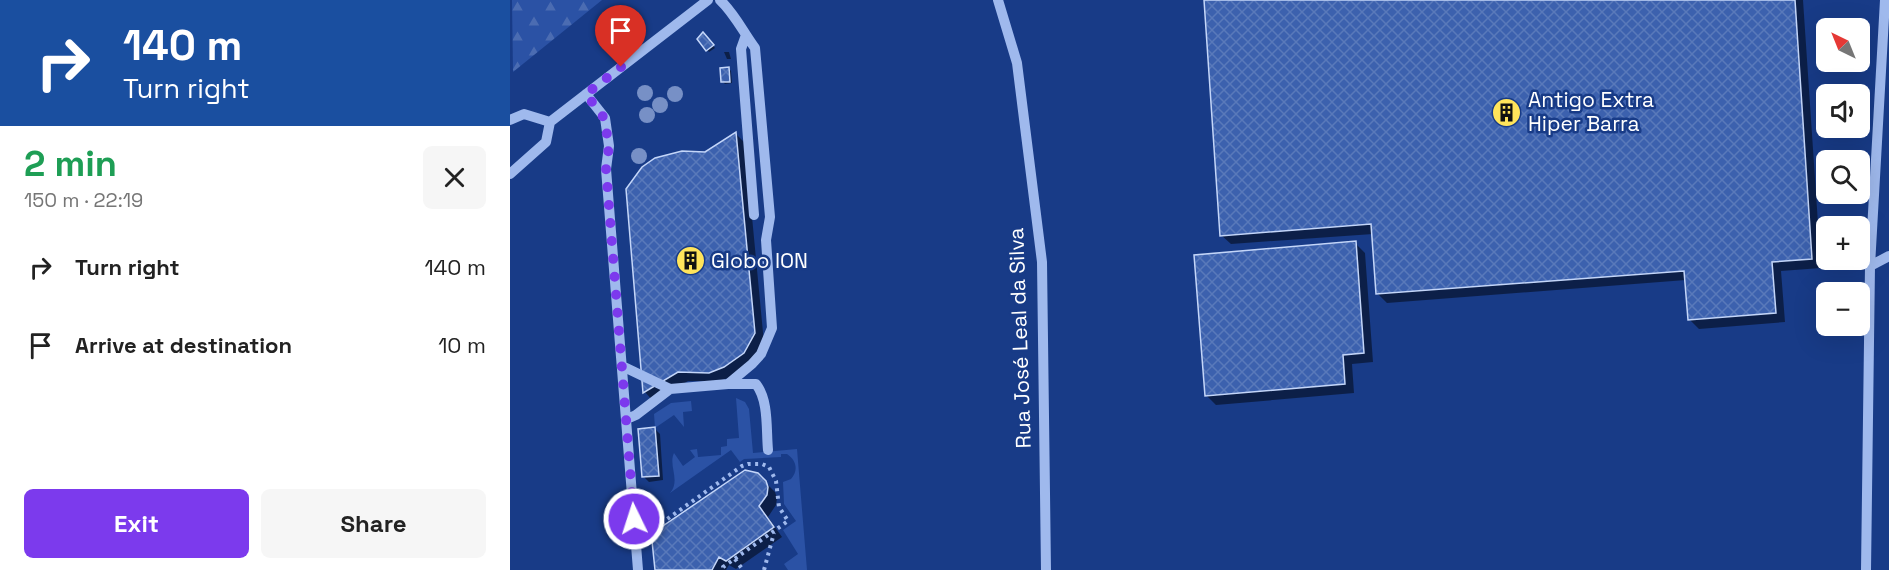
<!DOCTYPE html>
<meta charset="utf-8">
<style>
body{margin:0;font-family:"Space Grotesk",sans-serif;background:#f6f6f6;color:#222;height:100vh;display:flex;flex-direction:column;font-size:22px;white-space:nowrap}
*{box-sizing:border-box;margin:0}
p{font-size:20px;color:#767676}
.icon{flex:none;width:33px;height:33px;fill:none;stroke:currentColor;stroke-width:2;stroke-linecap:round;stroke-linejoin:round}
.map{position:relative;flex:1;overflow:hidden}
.sheet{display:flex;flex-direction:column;background:#fff;width:510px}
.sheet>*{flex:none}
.banner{background:#1a4fa0;color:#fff;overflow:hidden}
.needle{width:39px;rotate:317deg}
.buttons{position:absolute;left:1306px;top:18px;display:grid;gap:12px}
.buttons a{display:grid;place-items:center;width:54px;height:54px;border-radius:9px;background:#fff;box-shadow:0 6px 24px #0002;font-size:30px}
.pin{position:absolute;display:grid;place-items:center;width:51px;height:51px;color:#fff;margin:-62px -26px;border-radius:50% 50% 50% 0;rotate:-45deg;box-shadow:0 0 6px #0007}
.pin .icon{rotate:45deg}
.me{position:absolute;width:66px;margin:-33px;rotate:356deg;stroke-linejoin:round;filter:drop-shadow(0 0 4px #0008)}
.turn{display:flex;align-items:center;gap:21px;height:126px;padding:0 24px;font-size:27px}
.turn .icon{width:78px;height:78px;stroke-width:2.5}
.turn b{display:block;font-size:42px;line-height:51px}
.round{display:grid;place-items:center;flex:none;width:63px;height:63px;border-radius:9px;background:#f6f6f6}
.overview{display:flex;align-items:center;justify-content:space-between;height:102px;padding:0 24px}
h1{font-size:36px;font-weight:600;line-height:45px;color:#1e9e55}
.action{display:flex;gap:12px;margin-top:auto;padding:12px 24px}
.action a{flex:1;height:69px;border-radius:9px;background:#7c3aed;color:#fff;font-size:24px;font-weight:600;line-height:69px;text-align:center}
.action a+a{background:#f6f6f6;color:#222}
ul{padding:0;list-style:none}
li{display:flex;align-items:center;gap:18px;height:78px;padding:0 24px}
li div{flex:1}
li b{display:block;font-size:22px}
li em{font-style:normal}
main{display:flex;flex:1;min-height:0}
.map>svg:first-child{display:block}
.forest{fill:url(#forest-firs)}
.garden{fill:#2b52a5}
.shadow{fill:#0007}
.building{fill:url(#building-cross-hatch);stroke:#c4d6f9;stroke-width:1.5}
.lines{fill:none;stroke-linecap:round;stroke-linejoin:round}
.path{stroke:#9fb9ed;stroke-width:4;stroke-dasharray:3 4.5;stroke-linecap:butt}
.minor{stroke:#9fb9ed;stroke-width:10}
.tree{fill:#7790c6}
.route{stroke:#7c3aed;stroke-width:10;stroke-dasharray:0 18}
.labels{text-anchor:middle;stroke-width:5;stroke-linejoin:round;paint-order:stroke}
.poi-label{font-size:21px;fill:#fff;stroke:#183b87;text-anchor:start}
.street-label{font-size:21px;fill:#fff;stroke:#183b87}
</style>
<main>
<section class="sheet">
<div class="banner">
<div class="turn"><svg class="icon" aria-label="right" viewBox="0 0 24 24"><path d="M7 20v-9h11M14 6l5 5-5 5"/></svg><div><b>140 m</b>Turn right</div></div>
</div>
<div class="overview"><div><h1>2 min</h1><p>150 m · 22:19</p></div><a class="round"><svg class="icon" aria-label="close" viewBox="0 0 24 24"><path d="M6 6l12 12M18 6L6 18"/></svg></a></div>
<ul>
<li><svg class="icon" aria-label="right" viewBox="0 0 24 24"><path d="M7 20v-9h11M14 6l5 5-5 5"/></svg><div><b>Turn right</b></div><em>140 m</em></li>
<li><svg class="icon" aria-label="arrive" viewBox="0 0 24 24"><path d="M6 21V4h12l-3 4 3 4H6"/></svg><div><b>Arrive at destination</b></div><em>10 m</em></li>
</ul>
<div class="action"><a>Exit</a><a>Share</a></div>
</section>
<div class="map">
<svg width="1379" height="570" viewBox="0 0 1379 570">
<defs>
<pattern id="forest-firs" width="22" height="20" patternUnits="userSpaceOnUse" patternTransform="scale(1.5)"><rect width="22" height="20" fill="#2b52a5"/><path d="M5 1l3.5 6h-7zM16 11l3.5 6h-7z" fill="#4b6cb2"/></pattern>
<pattern id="building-cross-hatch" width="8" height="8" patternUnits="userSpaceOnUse" patternTransform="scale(1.5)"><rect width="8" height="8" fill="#3c61ae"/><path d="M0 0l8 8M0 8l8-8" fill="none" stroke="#5979ba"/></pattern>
</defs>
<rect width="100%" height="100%" fill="#183b87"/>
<!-- forest -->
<path class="forest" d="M2 0H92L3 72Z"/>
<!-- garden -->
<path class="garden" d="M226 398 235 402 239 409 243 453 287 449 297 570H278L274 564 288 554 273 530 286 521 274 504 273 482 281 479C289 470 286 460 277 454H271V457L234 459 230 462 221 450 160 493C171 480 158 466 164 453L173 466 185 457 180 450 187 449 188 457 211 455V447L217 446V439L229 438Z
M181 401 182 411 173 412 174 427 164 415 145 428 144 414 161 403Z"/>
<!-- shadow -->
<path class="shadow" d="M695 0H1293L1311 268 1271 271 1275 322 1189 329 1179 319 1176 280 877 303 867 293 863 234 721 244 711 235Z
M193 34 205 48 199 52 189 39Z
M214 52H219L221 59H217Z
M219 69 221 71 222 83 215 84 213 82Z
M226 134 235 143 254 343 243 362 224 376 209 381H178L144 402 135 392 118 189 195 154Z
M845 243 855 253 863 362 842 364 844 393 706 405 696 395Z
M145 429 150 434 153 480 139 482 134 477Z
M247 474 265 492 267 498 266 505 258 517 272 537 226 569 219 565 216 570H146Z"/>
<!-- building -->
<path class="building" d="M694 0H1285L1302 259 1262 262 1266 313 1178 320 1174 271 866 294 861 224 710 236Z
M193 32 204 45 196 51 187 39Z
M219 67 220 82H211L210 68Z
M226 132 245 333 234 353 214 367 199 373 168 372 133 393 116 189 132 167 145 158 172 151 195 152Z
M846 241 854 353 833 355 835 384 695 396 684 255Z
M145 427 149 476 132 477 128 429Z
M235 470 248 473 256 481 258 487 257 495 249 506 264 527 216 561 209 557 202 570H145L142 541 147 530Z"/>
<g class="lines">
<!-- path -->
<path class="path" d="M139 532 232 466 238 464H252L259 467 266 481 269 507 278 521 213 567V570
M225 559 233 570
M254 570 264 533"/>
<!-- minor -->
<path class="minor" d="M210 0C225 14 233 32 245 48L260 217 256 240 262 328 251 354 242 364 218 384
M488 0 507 63 532 262 536 570
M236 35 231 49 244 215
M76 94 95 118 99 146 96 169 128 570
M0 120 14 114 40 122
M0 174 36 142 40 122 198 0
M1360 266 1379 256
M112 366 160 389 218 384H246C259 401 256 429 258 450
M117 419 126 415 160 389
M1356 570 1360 266 1375 0"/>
</g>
<!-- trees -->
<g class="tree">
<circle cx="135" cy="93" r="8"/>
<circle cx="165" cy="94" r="8"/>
<circle cx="150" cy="105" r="8"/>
<circle cx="137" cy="115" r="8"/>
<circle cx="129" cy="156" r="8"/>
</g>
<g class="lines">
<!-- route -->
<path class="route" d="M111 67 76 94 94 118 99 146 96 169 124 519"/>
</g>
<!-- icons -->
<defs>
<symbol id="building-disc" viewBox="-11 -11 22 22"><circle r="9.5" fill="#ffe45b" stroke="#183b87"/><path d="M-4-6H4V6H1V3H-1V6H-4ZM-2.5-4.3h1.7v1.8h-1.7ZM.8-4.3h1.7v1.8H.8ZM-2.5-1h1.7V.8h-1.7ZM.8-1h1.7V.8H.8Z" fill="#111"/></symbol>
</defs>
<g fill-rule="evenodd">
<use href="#building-disc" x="980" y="96" width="33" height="33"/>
<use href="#building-disc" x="164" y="244" width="33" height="33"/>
</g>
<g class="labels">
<!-- poi labels -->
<g class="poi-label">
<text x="1018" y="107">Antigo Extra<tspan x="1018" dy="24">Hiper Barra</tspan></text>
<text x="201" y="268">Globo ION</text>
</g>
<!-- street labels -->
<g class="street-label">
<text transform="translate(510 338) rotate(-92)" y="7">Rua José Leal da Silva</text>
</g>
</g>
</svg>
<div class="buttons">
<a><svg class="needle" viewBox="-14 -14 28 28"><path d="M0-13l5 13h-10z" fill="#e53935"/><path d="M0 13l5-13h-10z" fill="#767676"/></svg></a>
<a><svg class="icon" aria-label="sound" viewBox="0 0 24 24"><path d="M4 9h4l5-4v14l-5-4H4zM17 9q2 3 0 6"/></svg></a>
<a><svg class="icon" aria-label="search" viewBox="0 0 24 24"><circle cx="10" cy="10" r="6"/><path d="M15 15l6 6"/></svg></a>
<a>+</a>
<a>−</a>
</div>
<div class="pin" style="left:111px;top:67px;background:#d93025"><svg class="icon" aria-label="arrive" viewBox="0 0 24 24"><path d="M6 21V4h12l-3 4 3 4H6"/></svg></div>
<svg class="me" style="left:124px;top:519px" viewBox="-20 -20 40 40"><circle r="17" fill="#7c3aed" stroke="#fff" stroke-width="3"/><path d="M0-11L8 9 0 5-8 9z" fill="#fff"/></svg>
</div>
</main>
